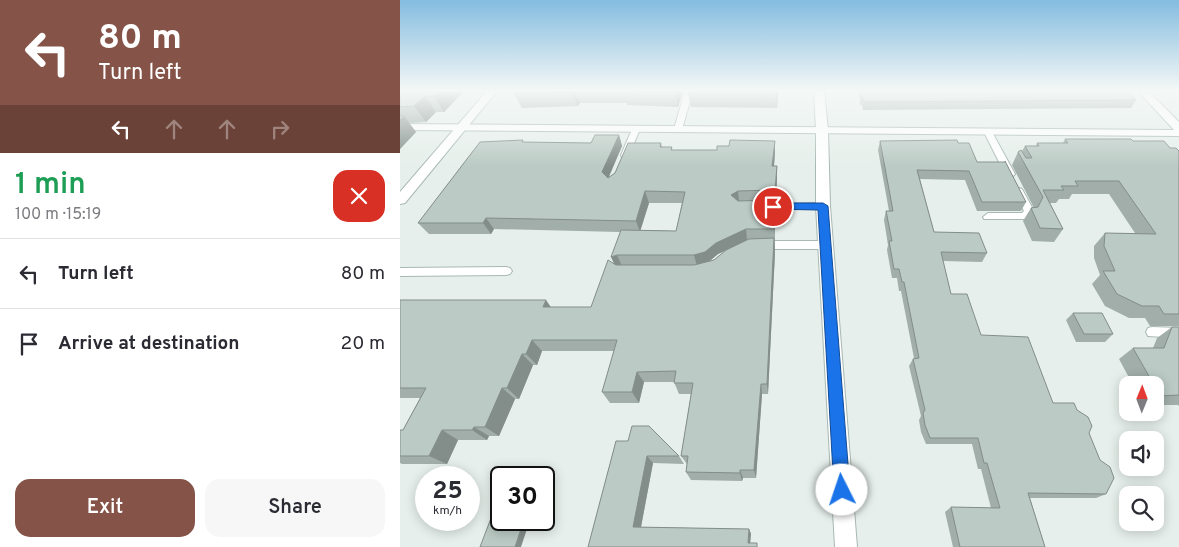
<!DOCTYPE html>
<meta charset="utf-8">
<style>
body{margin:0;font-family:Overpass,sans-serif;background:#f7f7f7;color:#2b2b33;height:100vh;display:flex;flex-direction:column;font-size:19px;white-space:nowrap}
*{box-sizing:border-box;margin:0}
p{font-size:16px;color:#7c7c81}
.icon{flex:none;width:28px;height:28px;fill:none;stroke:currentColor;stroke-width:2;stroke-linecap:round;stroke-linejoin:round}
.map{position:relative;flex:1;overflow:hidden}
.details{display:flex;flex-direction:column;background:#fff;width:400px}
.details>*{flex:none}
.hud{background:#855347;color:#fff;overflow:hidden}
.needle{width:32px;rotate:1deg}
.controls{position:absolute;left:719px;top:376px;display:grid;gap:10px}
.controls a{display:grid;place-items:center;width:45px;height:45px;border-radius:10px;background:#fff;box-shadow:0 2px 12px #0003;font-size:25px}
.speed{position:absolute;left:15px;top:466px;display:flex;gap:10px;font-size:25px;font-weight:700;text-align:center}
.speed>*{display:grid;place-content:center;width:65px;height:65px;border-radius:50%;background:#fff;box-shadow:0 2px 12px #0003;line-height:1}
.speed small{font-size:12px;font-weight:400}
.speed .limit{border:2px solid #111;border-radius:8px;background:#fff;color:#111}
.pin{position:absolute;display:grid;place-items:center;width:42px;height:42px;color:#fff;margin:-21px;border:2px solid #fff;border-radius:50%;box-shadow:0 1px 5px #0007}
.me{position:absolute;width:55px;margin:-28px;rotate:356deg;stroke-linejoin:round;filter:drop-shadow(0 0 4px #0008)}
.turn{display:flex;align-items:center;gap:18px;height:105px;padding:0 15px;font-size:22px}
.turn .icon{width:65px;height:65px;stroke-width:2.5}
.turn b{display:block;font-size:35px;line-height:42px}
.lanes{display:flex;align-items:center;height:48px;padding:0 15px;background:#0003;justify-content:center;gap:25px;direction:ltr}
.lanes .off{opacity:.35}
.round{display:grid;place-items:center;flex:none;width:52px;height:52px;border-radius:15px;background:#f7f7f7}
.summary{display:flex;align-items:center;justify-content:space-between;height:85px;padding:0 15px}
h1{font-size:30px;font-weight:600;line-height:38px;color:#1e9e55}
.button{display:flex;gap:10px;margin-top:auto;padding:10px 15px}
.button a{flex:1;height:58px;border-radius:15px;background:#855347;color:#fff;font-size:20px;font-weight:600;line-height:58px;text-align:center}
.button a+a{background:#f7f7f7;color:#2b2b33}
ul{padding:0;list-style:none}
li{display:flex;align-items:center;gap:15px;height:70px;padding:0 15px;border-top:1px solid #e1e1e2}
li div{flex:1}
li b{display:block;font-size:19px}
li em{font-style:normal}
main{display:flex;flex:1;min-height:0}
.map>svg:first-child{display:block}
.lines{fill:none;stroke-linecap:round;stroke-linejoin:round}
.service-casing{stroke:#a8b8b2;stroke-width:2}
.minor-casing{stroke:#a8b8b2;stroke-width:2}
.tertiary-casing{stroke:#a8b8b2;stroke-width:2}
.service{fill:#fff;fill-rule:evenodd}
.minor{fill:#fff;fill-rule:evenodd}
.tertiary{fill:#fff;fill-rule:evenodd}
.wall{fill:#a1aea9;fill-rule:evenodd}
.shaded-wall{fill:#838d89}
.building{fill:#bbcac4;stroke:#838d89}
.route{fill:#1a73e8;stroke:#114b97}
</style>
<main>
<section class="details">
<div class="hud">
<div class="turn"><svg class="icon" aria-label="left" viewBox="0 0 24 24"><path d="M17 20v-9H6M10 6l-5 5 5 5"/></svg><div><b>80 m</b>Turn left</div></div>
<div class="lanes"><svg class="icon" aria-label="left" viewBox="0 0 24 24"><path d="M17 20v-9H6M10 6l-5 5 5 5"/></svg><svg class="icon off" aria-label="ahead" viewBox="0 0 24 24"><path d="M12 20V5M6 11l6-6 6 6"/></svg><svg class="icon off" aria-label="ahead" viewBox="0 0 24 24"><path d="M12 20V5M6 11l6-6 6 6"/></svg><svg class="icon off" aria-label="right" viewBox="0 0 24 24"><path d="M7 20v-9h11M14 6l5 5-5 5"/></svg></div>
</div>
<div class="summary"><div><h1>1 min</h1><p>100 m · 15:19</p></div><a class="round" style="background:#d93025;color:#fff"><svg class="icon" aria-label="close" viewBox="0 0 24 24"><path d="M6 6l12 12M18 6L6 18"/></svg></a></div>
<ul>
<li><svg class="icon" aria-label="left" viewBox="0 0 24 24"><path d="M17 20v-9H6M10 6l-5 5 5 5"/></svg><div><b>Turn left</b></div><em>80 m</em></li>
<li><svg class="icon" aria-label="arrive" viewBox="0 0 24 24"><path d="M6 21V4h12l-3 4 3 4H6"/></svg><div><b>Arrive at destination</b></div><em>20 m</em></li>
</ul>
<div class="button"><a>Exit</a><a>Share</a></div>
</section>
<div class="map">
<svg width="779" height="547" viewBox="0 0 779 547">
<rect width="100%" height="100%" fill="#e6efeb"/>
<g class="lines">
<defs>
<path id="service" d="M285 91H293L282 129 278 131 274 129Z
M233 127 240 129 229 155 225 158 222 157 221 155Z
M585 130H591L592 132 615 174 613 176H607L605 174 584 132Z
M619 188 622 189 634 211 629 219H584L583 217 588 213H622L624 211 614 191Z
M423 203 426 204 428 206 426 208 361 210 356 207 361 204Z
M360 241H426L431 245 426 249H360L355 245Z
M106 267 110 268 112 271 110 274 106 275 0 276V268Z
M752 327 779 328V338L748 336 746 332 748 328Z"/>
<path id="minor" d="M87 91H97L5 203 0 204V192Z
M414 91H424L428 130 430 206 457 547H435L416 206V130Z"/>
<path id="tertiary" d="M738 91H748L779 122V136L0 130V124L774 130Z"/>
</defs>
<!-- service casing -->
<use href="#service" class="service-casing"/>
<!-- minor casing -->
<use href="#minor" class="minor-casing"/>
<!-- tertiary casing -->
<use href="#tertiary" class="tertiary-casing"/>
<!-- service -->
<use href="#service" class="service"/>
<!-- minor -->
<use href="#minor" class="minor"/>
<!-- tertiary -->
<use href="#tertiary" class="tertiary"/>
</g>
<!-- wall -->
<path class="wall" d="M0 91H64L44 112H36L26 122 9 123 16 132 0 149Z
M116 91H283L278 107 227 105V103H180L178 106 122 108 114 94Z
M378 91 377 108 291 107 288 93Z
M459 91H728L736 100 731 108 463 110 462 105H460Z
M219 135 222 146 209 177 261 143 262 147 273 150H317L329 146 375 141V152L374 166H377V178L376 202H375V252L368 394H362L356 478H343L342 481 291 480 286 472 287 464 281 456 291 394H279L274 382H244L239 403H210L202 392 214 351H142L137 365H133L119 399H115L99 436H89L87 440H58L47 464H2L0 463V430H3L20 398H0V300L150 307H191L214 264 220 232 94 229 91 234H29L18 223 124 142 191 143ZM249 203H282L276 231 240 230ZM325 251 314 260 310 261 318 254Z
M665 139 733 141 770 148 779 151V326H750L745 318H729L705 306 692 284 700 275 694 258V246L705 233H735L709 194H672L669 199H659L656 203H650L663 229 654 242 632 241 623 221 631 208H634L612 165 618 152 622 151 625 146H636L637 143H663Z
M480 141 558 143 577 162H604L605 161 626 202 621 211H577L565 180 520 179 534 232 587 253 582 262 543 261 551 294 581 335 653 403 677 410 689 433 706 494 696 498H630L645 547H553L545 512 551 507 591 508 581 469H578L572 444H526L521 432 519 420 521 416 509 366 513 359 514 358 501 291H499L497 278H492L487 250 488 245 484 220 486 211H489L478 150Z
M673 313 713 334 705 342H676L666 320Z
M772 327H779V406L778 405H755V385H733L719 359 733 348H753L757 338Z
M216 441 279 456 284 464 253 463 241 527 349 529 351 534 188 547Z"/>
<!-- shaded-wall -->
<path class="shaded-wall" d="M39 91H64L44 112 34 96Z
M173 91H175L180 103 178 106 172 92Z
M276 91H283L278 107 275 92Z
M376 91H378L377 108 376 93Z
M25 96 36 112 26 122 14 106Z
M4 116 16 132 0 149V120Z
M219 135 222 146 206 183 202 172Z
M375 141V152L373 178 372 166Z
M377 166V178L376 202 375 190Z
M245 191 249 203 240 232 236 221Z
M338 191 339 202 331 195Z
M375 200V211L374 240V229Z
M86 218 94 229 91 234 83 223Z
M346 229 347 240 318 254 307 263 297 266 294 255 316 243Z
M374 238 375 252 368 394 367 384Z
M217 255 222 266 216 268 211 257Z
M146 300 155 313 143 307Z
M132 340 142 351 137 365 126 354Z
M122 354 133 365 119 399 107 388Z
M237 372 244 382 239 403 232 392Z
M361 384 362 394 356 478 354 470Z
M102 388 115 399 99 436 85 427Z
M74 427 89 436 87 440 72 430Z
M42 430 58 440 47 464 29 456Z
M247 456 253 463 240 532 233 527Z
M340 470 343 478 342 481 340 473Z
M124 520H130L121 547H115Z
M349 529 351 534 350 547 348 543Z"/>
<!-- building -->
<path class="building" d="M0 91H39L34 96H25L14 106 0 107Z
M116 91H173L172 92 114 94Z
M236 91H276L275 92Z
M288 91H376V93H288Z
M461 91H728L736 100 464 102 463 97H461Z
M0 116H4L0 120Z
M195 135H219L202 172 208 178 215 173 228 143H261L260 147H272L271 150H317V146H329L330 140 375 141 372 166H377L375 190 338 191 331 195 338 201 375 200 374 229H346L316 243 305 252 294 255H217L211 257 221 230 276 231 285 192 245 191 236 221 86 218 83 223H18L80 142 123 140 122 142 191 143Z
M665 139H731L733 141H764L770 148H776L779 151V314H764L759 306H742L717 294 703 271H715L704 246 705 233 756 234 719 181H675L678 186H661L664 190H643L663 229 640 228 631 208 638 207 643 197 618 152 621 150 626 158H632L625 146H639L637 143H668Z
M557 140 558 143H569L577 162H606L605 161 626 202H582L569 171 517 170 534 232 579 233 587 253 541 252 551 294H567L581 335 628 337 653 403H674L677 410 688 417 692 426 689 433 700 460 710 467 714 478 706 494 628 493 645 547H560L551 507 600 508 587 463H584L578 438H530L525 425 523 413 525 410 513 359 519 358 504 282H502L499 269H494L489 241H492L486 211H493L480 141Z
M374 238 367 384H361L354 470H340V473L286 472 288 456H281L293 383H274L276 371 237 372 232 392H202L217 340H132L126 354H122L107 388H102L85 427H74L72 430H42L29 456H0V430H3L26 388H0V300H146L143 307H191L208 260 216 265H294L314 260 326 250 349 239Z
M673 313H702L713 334H684Z
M772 327H779V395L760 396 755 387V385H754L733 348H764Z
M232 426H249L279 456H247L233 527 349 529 348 543H357V547H188L216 441H228Z
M96 505H101V520H124L115 547H80Z"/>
<!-- sky -->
<linearGradient id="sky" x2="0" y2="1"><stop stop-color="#84bce0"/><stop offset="0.54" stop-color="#f4f8f6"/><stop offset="1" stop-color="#f4f8f6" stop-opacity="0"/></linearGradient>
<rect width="779" height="167" fill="url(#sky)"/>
<!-- route -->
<path class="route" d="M373 203H423L428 206 450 490 448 496 442 498 436 496 434 490 418 210 369 209 368 207Z"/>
</svg>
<div class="controls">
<a><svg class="needle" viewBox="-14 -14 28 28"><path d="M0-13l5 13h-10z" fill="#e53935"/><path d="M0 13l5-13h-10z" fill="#7c7c81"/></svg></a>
<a><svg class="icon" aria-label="sound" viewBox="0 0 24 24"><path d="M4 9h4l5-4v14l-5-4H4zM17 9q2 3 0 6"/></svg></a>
<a><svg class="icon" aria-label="search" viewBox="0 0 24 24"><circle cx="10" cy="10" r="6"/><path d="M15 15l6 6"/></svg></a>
</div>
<div class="speed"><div>25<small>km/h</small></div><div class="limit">30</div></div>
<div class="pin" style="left:373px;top:207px;background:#d93025"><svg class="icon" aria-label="arrive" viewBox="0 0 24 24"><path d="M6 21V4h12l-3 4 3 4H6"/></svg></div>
<svg class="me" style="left:442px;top:490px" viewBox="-20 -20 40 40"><circle r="19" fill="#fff"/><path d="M0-13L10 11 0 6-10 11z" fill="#1a73e8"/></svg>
</div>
</main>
